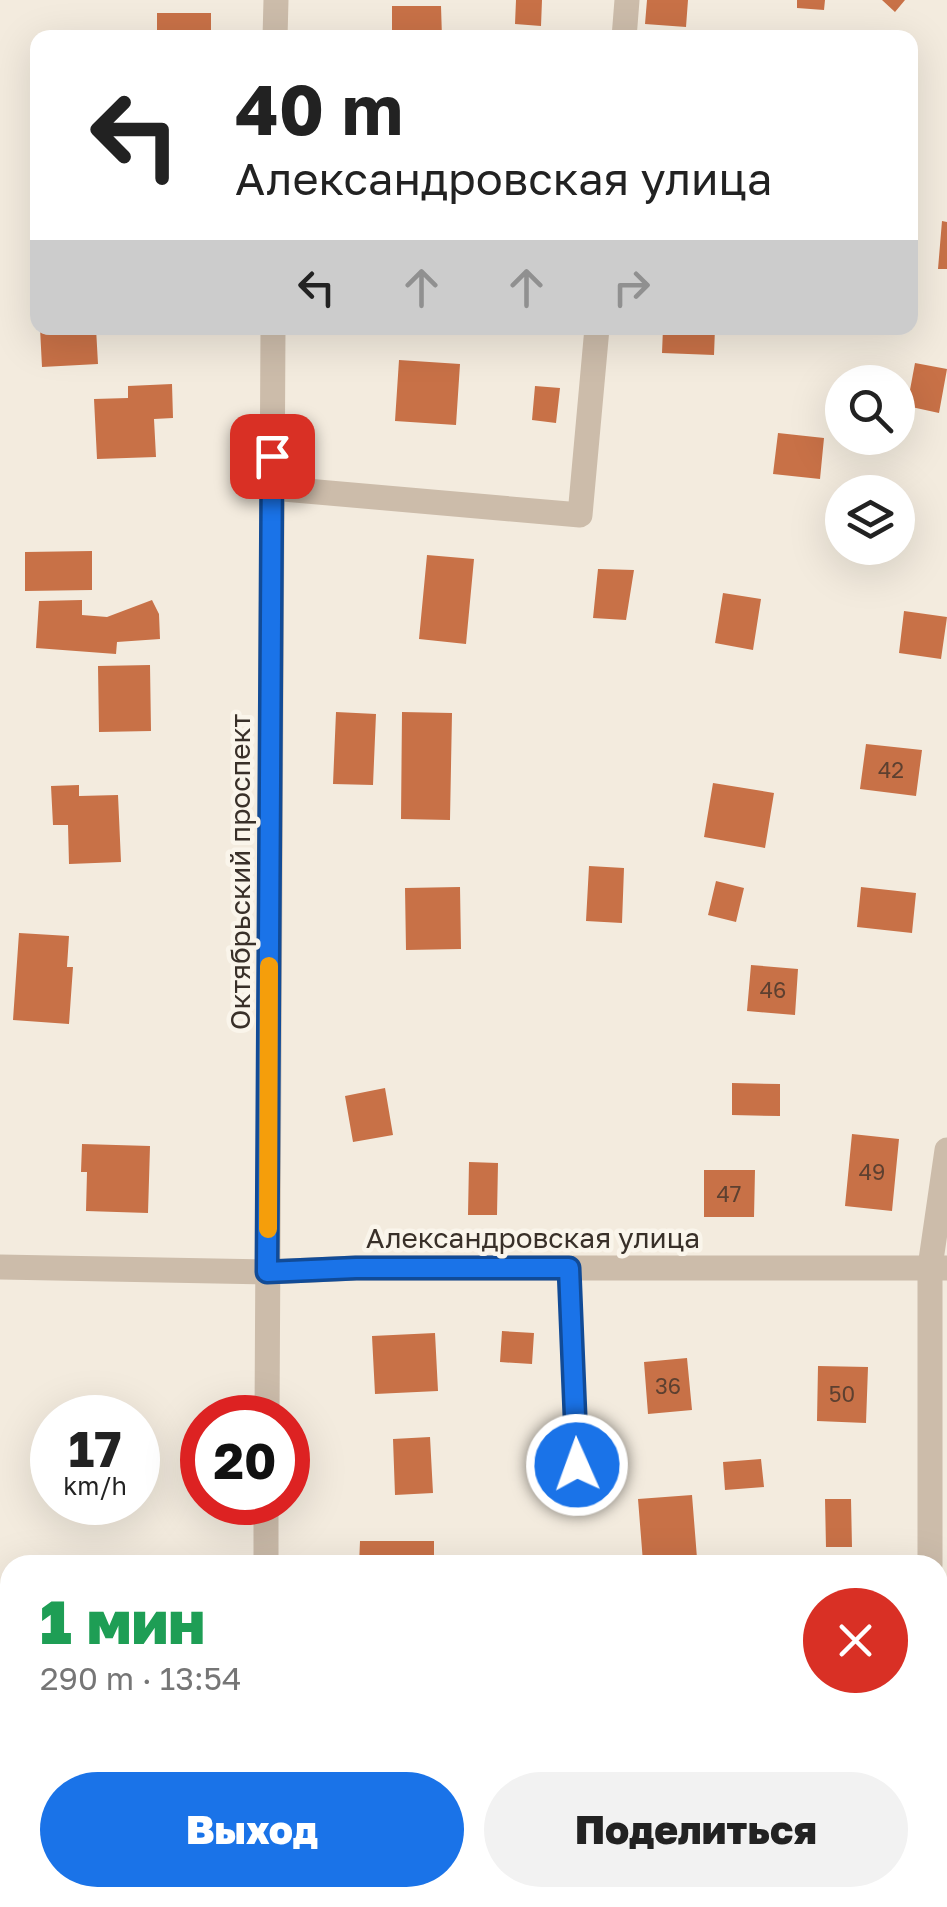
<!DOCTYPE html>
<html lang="ru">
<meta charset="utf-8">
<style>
body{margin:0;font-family:"Golos Text",sans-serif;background:#f2f2f2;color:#222;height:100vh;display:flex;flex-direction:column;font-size:38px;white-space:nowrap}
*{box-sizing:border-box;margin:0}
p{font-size:32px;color:#767676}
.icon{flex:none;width:55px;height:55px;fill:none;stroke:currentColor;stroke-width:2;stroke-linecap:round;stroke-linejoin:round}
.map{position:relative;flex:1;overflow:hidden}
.panel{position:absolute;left:0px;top:1555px;width:948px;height:352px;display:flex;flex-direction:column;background:#fff;border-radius:30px 30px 0 0;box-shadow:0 10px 40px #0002}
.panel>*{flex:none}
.hud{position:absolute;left:30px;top:30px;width:888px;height:305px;border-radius:20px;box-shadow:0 10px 40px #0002;background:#fff;color:#222;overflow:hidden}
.controls{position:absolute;left:825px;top:365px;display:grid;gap:20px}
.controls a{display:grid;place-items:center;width:90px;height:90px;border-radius:50%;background:#fff;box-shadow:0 10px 40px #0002;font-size:50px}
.speed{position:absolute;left:30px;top:1395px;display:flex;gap:20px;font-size:50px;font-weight:700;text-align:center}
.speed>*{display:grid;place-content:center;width:130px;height:130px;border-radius:50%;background:#fff;box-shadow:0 10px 40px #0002;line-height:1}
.speed small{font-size:25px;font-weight:400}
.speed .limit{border:15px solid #d22;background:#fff;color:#111}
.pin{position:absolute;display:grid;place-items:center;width:85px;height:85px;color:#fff;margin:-42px;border-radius:20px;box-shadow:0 5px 15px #0006}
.me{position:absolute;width:110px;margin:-55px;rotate:358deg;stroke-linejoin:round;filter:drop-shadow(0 0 8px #0008)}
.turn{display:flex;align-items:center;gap:35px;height:210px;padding:0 40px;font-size:45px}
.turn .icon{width:130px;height:130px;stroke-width:2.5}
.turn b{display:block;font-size:70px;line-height:85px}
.lanes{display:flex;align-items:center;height:95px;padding:0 40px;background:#0003;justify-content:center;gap:50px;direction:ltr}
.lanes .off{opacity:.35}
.round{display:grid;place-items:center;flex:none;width:105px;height:105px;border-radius:52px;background:#f2f2f2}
.head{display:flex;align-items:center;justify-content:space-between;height:170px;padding:0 40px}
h1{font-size:60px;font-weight:800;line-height:75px;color:#1e9e55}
.button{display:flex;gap:20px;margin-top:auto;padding:20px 40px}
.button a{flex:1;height:115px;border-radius:60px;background:#1a73e8;color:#fff;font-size:40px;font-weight:800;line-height:115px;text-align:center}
.button a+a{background:#f2f2f2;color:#222}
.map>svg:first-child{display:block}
.building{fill:#c87147}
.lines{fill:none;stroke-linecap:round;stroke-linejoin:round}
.service{stroke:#ccbcaa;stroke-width:15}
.minor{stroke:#ccbcaa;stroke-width:25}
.tertiary{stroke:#ccbcaa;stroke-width:25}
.route-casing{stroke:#114b97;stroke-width:25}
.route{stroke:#1a73e8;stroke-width:18}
.slow{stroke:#f59e0b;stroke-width:18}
.labels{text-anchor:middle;stroke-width:9;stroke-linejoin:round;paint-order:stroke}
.number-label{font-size:22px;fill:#5d4030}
.street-label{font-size:28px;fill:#393029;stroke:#faf5eb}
</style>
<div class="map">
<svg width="947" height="1907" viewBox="0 0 947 1907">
<rect width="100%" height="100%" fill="#f3ebde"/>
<!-- building -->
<path class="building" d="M516 0H542L541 26 515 24Z
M647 0H688L686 27 645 24Z
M797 0H825L824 10 797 8Z
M882 0H905L895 12Z
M392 6H441L442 38H392Z
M157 13H211V38H157Z
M942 221 947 222V269H938Z
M40 328H96L98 364 42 367Z
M663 328H715L714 355 662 353Z
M399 360 460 364 456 425 395 421Z
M915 363 947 369 939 413 907 406Z
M172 384 173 418 154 419 156 457 97 459 94 399 128 398V386Z
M535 386 560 388 556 423 532 420Z
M778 433 824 438 820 479 773 474Z
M92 551V590L25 591V552Z
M427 555 474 559 466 644 419 639Z
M598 569 634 570 626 620 593 618Z
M723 593 761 599 753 650 715 643Z
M82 600V615L107 617 152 600 159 614 160 639 117 642 116 654 36 648 39 601Z
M904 611 947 617 941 659 899 653Z
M150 665 151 731 99 732 98 666Z
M336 712 376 714 373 785 333 784Z
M402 712 452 713 450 820 401 819Z
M866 744 922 750 916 796 860 789Z
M713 783 774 793 765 848 704 837Z
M79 785V796L118 795 121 862 69 864 68 825H53L51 786Z
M589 866 624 868 622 923 586 921Z
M716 881 744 888 736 922 708 915Z
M460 887 461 949 406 950 405 888Z
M861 887 916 893 912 933 857 927Z
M19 933 69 936 67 967H73L69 1024 13 1020Z
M751 965 798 969 795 1015 747 1011Z
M732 1083 780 1084V1116L732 1115Z
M385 1088 393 1135 353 1142 345 1096Z
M852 1134 899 1139 892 1211 845 1206Z
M82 1144 150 1146 148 1213 86 1211 87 1172H81Z
M469 1162 498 1163 497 1215H468Z
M704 1170H755L754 1217H704Z
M502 1331 534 1333 532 1364 500 1362Z
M435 1333 438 1391 375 1394 372 1336Z
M687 1358 692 1410 648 1414 644 1362Z
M818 1366 868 1367 866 1423 817 1421Z
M430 1437 433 1493 395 1495 393 1439Z
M761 1459 764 1487 725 1490 723 1462Z
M692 1495 697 1558 643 1562 638 1499Z
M825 1499H851L852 1547H826Z
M360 1541H434V1565H359Z
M387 1898H451V1907H387Z"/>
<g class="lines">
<!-- service -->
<path class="service" d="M569 1268 578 1499"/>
<!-- minor -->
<path class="minor" d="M624 38 627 0
M272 488 580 515 597 328
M0 1267 267 1272
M930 1565V1267L947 1150
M930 1907V1898"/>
<!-- tertiary -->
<path class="tertiary" d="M275 38 276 0
M267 1272 356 1268H947
M267 1418 273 328
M266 1565V1502
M265 1907V1898"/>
</g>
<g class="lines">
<defs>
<path id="route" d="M272 456 267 1272 356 1268H569L577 1465"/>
</defs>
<!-- route casing -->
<use href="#route" class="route-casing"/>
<!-- route -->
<use href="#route" class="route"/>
<!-- slow -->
<path class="slow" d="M268 1229 269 966"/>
</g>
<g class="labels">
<!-- number labels -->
<g class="number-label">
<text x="891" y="778">42</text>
<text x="773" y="998">46</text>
<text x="872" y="1180">49</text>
<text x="729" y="1202">47</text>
<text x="668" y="1394">36</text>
<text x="842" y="1402">50</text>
</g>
<!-- street labels -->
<g class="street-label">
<text transform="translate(240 872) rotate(-90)" y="10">Октябрьский проспект</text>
<text x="533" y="1248">Александровская улица</text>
</g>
</g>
</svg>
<div class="controls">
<a><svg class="icon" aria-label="search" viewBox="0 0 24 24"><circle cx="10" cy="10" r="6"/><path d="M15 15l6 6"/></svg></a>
<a><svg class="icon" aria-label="layers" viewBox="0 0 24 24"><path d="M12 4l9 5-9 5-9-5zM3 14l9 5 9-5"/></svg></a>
</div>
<div class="speed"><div>17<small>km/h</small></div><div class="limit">20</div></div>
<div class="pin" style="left:272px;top:456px;background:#d93025"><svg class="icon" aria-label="arrive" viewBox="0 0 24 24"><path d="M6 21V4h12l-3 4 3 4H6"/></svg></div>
<svg class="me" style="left:577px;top:1465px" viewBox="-20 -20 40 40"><circle r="17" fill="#1a73e8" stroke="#fff" stroke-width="3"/><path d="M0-11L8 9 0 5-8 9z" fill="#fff"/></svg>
<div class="hud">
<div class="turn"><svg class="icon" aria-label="left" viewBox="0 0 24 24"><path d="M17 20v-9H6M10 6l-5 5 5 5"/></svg><div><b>40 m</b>Александровская улица</div></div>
<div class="lanes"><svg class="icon" aria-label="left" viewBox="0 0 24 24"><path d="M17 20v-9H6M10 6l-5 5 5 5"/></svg><svg class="icon off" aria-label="ahead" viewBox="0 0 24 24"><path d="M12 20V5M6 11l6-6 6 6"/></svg><svg class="icon off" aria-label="ahead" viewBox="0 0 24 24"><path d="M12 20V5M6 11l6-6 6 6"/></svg><svg class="icon off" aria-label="right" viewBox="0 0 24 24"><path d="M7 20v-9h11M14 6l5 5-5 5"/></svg></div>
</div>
<section class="panel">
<div class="head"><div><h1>1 мин</h1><p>290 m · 13:54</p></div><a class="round" style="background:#d93025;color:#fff"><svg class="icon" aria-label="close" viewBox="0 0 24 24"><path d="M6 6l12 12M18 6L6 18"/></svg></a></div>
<div class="button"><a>Выход</a><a>Поделиться</a></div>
</section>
</div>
